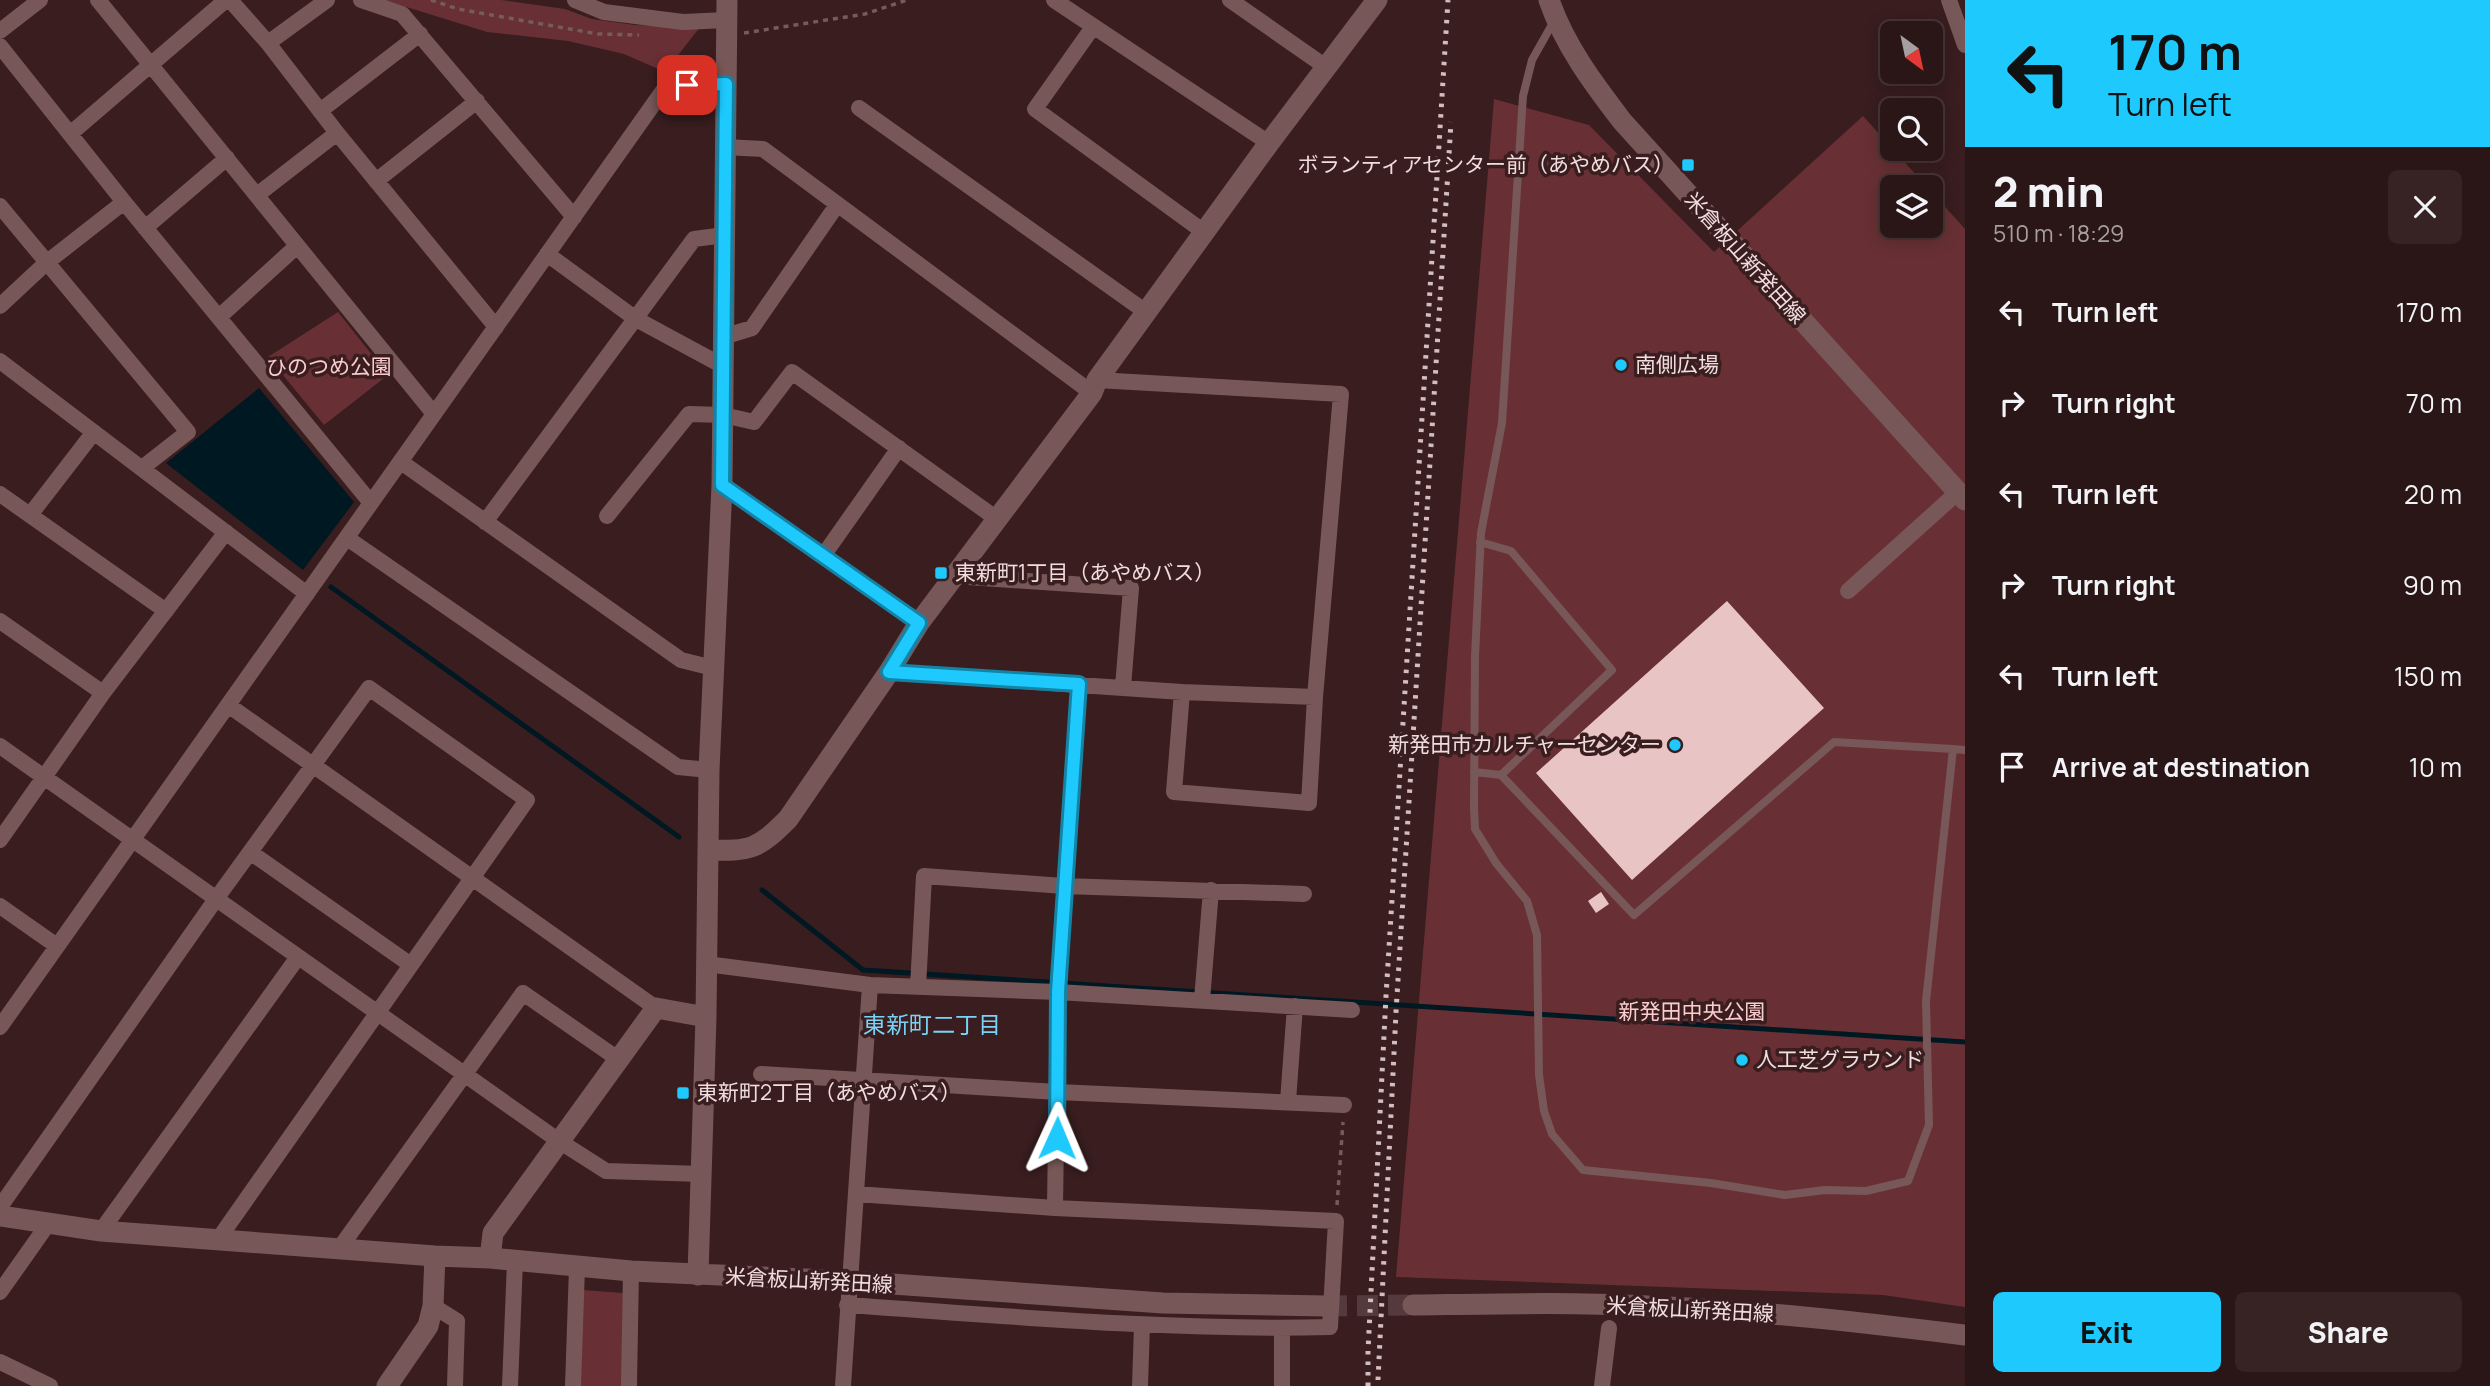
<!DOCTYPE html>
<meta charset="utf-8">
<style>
body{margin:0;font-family:Manrope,"Noto Sans JP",sans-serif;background:#372324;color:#f1f3f6;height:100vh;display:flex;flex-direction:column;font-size:26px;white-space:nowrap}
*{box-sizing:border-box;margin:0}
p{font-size:23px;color:#a69fa1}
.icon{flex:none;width:38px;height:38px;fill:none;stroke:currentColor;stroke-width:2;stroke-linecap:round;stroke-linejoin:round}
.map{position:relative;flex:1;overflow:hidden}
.sheet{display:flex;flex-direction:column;background:#2b1617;width:525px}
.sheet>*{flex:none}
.banner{background:#1ec9fd;color:#111;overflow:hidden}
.needle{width:46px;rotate:147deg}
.tools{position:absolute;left:1880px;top:21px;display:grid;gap:14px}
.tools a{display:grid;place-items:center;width:63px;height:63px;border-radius:10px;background:#2b1617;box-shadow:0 4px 18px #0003,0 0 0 2px #473536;font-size:35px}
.pin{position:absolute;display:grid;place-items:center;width:60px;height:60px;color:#fff;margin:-30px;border-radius:14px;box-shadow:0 4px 10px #0006}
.me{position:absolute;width:77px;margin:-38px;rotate:1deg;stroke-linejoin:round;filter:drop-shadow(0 0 5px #0008)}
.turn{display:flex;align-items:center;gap:24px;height:147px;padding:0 28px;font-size:32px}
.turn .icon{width:91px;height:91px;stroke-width:2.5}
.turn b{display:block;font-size:49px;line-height:60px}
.round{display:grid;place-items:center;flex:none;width:74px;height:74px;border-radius:10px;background:#372324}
.headline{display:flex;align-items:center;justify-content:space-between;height:119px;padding:0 28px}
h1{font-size:42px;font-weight:800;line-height:52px}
.cta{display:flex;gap:14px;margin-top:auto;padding:14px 28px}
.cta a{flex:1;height:80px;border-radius:10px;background:#1ec9fd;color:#111;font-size:28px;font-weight:800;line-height:80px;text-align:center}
.cta a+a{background:#372324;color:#f1f3f6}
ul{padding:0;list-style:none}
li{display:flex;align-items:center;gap:21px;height:91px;padding:0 28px}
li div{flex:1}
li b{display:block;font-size:26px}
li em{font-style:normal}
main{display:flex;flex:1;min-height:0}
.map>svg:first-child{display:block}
.green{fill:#683034}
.water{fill:#001822}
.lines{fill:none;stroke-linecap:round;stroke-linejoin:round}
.stream{stroke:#001822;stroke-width:5}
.building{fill:#e9c4c4}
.secondary-tunnel{stroke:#543a3c;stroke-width:21;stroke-dasharray:21 10;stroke-linecap:butt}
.path{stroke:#745b5c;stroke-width:3.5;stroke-dasharray:5 5;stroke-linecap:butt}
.lane{stroke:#785758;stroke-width:8}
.street{stroke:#785758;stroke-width:16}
.secondary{stroke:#785758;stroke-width:21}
.rail{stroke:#d2bebe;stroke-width:5;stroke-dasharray:3.5 7;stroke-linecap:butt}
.route-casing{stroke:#1483a4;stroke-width:18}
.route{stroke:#1ec9fd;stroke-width:12}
.poi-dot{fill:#1ec9fd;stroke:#391d1f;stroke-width:2.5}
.labels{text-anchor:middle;stroke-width:7;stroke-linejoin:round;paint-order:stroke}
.poi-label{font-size:21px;fill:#f0dddd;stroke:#391d1f;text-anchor:start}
.street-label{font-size:21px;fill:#f0dddd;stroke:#391d1f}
.park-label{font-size:21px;fill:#fbcccd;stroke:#391d1f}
.neighbourhood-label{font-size:23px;fill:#78d3f6;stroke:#391d1f}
</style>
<main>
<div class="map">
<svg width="1965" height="1386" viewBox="0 0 1965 1386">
<rect width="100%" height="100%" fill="#391d1f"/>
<!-- green -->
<path class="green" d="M384 0H501L565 9 592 19 635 25 700 27 665 72 624 54 568 41 487 32Z
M1494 99 1589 125 1714 252 1863 116 1927 187H1892V226H1930V190L1965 229V1307L1883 1295 1396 1277Z
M338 312 388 375 324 425 268 357Z
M583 1290 623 1293 622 1386H579Z"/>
<!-- water -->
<path class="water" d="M259 388 354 502 303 570 166 463Z"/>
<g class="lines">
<!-- stream -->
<path class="stream" d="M331 587 679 837
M762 890 863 970 1965 1042"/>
</g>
<!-- building -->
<path class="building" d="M1727 601 1824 708 1632 880 1536 773Z
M1601 892 1609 904 1596 913 1588 901Z"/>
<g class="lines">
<!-- secondary-tunnel -->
<path class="secondary-tunnel" d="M1326 1306 1413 1305"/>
<!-- path -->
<path class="path" d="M431 0 458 9 598 34 639 35
M744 33 865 14 907 0
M1337 1205 1343 1122"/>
<!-- lane -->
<path class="lane" d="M1554 21 1532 60 1523 96 1502 423 1481 533 1475 656 1474 807 1475 829 1496 863 1527 901 1537 935 1539 1075 1544 1111 1552 1134 1583 1170 1711 1183 1785 1195 1825 1190 1866 1191 1908 1181 1929 1125 1926 1001 1953 749 1965 750
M1480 542 1511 551 1612 670 1501 775 1634 915 1834 742 1953 749
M1474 772 1501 775"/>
<!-- street -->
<path class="street" d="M98 0 434 414
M230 0 268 43 337 133 496 327
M361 0 402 14 574 217
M575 0 604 12 683 22 727 20
M1054 0 1269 143
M1230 0 1326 67
M1949 0 1965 45
M1093 27 1035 109 1204 232
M0 31 40 0
M268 43 327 0
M0 46 124 202 371 503
M859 108 1146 312
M320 111 420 34
M70 134 226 0
M725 147 763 149 1092 393
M376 181 477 101
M257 195 337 133
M0 206 188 432 142 468
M145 228 227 158
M547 254 636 319 723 366
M0 306 46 263 124 202
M219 317 297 246
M723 337 752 328 837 205
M0 361 307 594
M1097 380 1341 394 1315 697 1309 803 1174 792 1182 692
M401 462 681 660 713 668
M722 485 919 623
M0 494 166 611
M30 515 94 432
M607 516 689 414 723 415 754 422 792 372 997 519
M485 522 694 239 725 235
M347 538 678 767 709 770
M823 556 899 448
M953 576 1131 588 1123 687
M1848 591 1958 492
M0 621 103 693
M889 672 1182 692 1315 697
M228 705 656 1008
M0 746 559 1141 606 1171 702 1174
M0 840 103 693 226 532
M250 852 411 965
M0 906 57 946
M706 964 870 985 1058 992 1352 1010
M918 987 924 876 1064 886 1304 894
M1202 1000 1211 890
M0 1027 667 85 726 84
M761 1074 1058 1092 1344 1105
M1288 1101 1295 1006
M0 1207 216 899 369 688 527 800 217 1241
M1055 1208 1058 992 1079 684
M101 1231 298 957
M339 1249 523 993 618 1059
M0 1292 48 1224
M847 1305C1008 1316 1169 1331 1330 1327L1336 1221 1055 1208 856 1194
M433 1306 457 1321 455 1386
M0 1362 50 1386
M510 1386 515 1261
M573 1386 577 1267
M629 1386 631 1271
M843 1386 870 985
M1140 1386 1142 1325
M1282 1386V1328
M1602 1386 1609 1328"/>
<!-- secondary -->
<path class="secondary" d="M1549 0C1565 46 1593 83 1622 121L1965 500
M708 850C751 851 757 850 788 819L889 672 919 623 1092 393 1097 380 1269 143 1377 0
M0 1216 101 1231 435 1256 490 1258 631 1271 849 1281 1163 1303 1326 1306
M490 1258 493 1233 656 1008 706 1017
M698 1275 706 1017 709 770 722 485 727 0
M1413 1305C1491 1304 1569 1302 1647 1306 1754 1310 1859 1322 1965 1335
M387 1386 428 1326 433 1306 435 1256"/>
<!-- rail -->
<path class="rail" d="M1378 1380 1396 1012 1451 122
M1368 1386V1351L1386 996 1448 0"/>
</g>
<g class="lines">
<defs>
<path id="route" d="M687 85 726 84 722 485 919 623 889 672 1079 684 1058 992 1057 1138"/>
</defs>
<!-- route casing -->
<use href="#route" class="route-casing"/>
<!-- route -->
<use href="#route" class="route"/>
</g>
<!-- markers -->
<g class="poi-dot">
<rect x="1681" y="158" width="14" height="14" rx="3.5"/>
<circle cx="1621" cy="365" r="7"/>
<rect x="934" y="566" width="14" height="14" rx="3.5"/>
<circle cx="1675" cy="745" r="7"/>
<circle cx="1742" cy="1060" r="7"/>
<rect x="676" y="1086" width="14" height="14" rx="3.5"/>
</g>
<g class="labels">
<!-- poi labels -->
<g class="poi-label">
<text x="1674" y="172" text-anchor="end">ボランティアセンター前（あやめバス）</text>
<text x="1635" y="372">南側広場</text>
<text x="955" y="580">東新町1丁目（あやめバス）</text>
<text x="1661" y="752" text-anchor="end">新発田市カルチャーセンター</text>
<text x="1756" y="1067">人工芝グラウンド</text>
<text x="697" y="1100">東新町2丁目（あやめバス）</text>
</g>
<!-- street labels -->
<g class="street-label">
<text transform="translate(1745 258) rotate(48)" y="7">米倉板山新発田線</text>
<text transform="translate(809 1281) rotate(3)" y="7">米倉板山新発田線</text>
<text transform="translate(1690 1310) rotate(3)" y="7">米倉板山新発田線</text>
</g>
<!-- park labels -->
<g class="park-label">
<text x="329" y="374">ひのつめ公園</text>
<text x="1692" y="1019">新発田中央公園</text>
</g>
<!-- neighbourhood labels -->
<g class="neighbourhood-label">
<text x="932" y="1033">東新町二丁目</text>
</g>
</g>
</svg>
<div class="tools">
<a><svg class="needle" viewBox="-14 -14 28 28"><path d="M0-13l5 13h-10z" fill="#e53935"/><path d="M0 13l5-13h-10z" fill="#a69fa1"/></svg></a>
<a><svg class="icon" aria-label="search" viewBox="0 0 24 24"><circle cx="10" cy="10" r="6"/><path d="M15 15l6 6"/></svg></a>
<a><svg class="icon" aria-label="layers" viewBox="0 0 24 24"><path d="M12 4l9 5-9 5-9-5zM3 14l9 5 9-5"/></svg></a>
</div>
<div class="pin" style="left:687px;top:85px;background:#d93025"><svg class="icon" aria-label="arrive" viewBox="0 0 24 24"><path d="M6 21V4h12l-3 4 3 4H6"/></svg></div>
<svg class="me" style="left:1057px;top:1138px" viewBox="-20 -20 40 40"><path d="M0-17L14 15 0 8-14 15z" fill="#1ec9fd" stroke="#fff" stroke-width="4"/></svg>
</div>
<section class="sheet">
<div class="banner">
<div class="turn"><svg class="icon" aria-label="left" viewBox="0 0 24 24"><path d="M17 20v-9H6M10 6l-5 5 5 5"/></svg><div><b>170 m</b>Turn left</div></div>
</div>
<div class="headline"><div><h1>2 min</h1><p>510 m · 18:29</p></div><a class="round"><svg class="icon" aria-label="close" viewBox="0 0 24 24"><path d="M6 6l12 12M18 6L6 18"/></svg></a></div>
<ul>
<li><svg class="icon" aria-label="left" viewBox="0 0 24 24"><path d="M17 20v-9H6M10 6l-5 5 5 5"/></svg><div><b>Turn left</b></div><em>170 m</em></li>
<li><svg class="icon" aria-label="right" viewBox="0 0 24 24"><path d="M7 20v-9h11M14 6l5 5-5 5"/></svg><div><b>Turn right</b></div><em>70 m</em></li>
<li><svg class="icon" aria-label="left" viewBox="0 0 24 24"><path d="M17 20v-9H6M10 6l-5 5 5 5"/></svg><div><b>Turn left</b></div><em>20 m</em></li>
<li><svg class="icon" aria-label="right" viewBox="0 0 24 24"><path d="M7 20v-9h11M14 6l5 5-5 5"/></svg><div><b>Turn right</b></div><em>90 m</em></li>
<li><svg class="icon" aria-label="left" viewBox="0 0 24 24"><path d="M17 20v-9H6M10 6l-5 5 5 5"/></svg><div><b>Turn left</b></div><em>150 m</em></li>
<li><svg class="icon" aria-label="arrive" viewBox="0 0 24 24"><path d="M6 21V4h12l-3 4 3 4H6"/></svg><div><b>Arrive at destination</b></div><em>10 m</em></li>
</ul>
<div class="cta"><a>Exit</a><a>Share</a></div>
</section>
</main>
